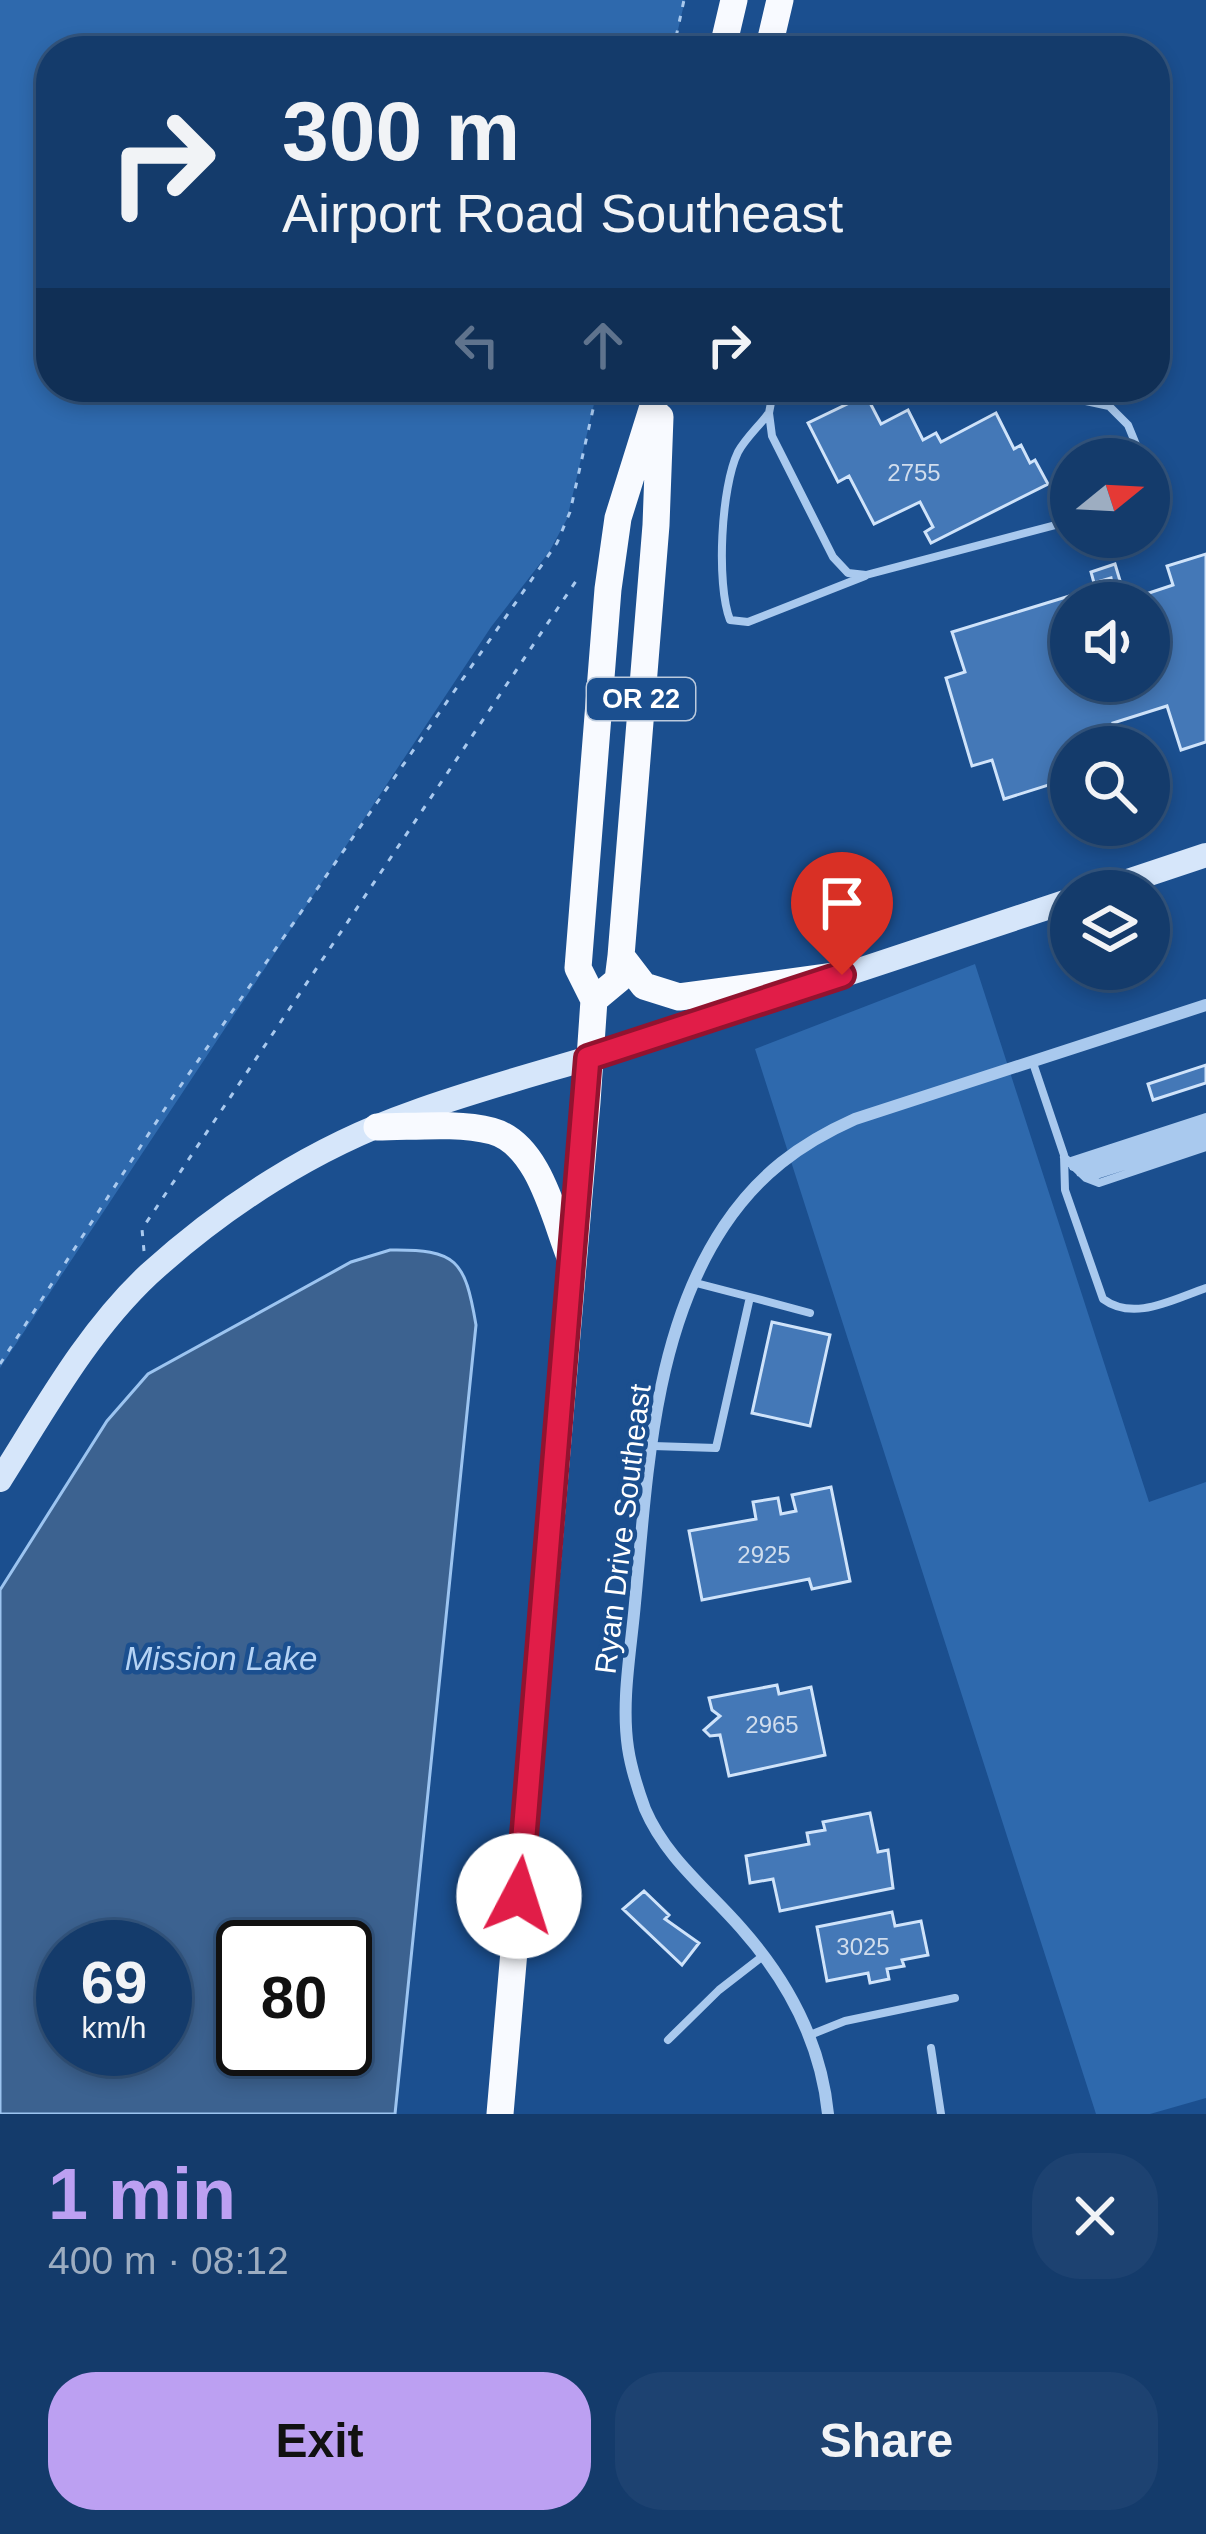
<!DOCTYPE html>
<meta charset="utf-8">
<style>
body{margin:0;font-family:Arial,sans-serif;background:#1d4271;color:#f1f3f6;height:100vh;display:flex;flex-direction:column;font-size:45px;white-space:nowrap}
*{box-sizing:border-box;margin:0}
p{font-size:39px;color:#9dadc1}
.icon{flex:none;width:66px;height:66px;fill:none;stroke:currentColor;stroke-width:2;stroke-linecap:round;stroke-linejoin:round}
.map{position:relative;height:2114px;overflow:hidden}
.panel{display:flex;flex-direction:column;background:#143b6b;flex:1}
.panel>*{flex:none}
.banner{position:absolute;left:36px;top:36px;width:1134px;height:366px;border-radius:48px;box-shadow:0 6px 18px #0003,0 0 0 3px #33557e;background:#143b6b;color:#f1f3f6;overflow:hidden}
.needle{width:78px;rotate:72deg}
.buttons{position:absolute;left:1050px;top:438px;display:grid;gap:24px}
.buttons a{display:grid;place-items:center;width:120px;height:120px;border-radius:50%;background:#143b6b;box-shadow:0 6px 18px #0003,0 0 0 3px #33557e;font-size:60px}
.speed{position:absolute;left:36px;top:1920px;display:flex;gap:24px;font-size:60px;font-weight:700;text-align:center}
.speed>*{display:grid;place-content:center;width:156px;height:156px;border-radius:50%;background:#143b6b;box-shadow:0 6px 18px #0003,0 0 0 3px #33557e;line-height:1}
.speed small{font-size:30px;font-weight:400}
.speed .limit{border:6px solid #111;border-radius:18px;background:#fff;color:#111}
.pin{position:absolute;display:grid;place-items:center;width:102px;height:102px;color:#fff;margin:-123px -51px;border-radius:50% 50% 50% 0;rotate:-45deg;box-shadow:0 0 12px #0007}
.pin .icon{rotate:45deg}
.me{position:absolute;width:132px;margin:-66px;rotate:5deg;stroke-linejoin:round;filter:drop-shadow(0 0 9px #0008)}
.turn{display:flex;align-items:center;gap:42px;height:252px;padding:0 48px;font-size:54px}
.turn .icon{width:156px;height:156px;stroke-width:2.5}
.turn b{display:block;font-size:84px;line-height:102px}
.lanes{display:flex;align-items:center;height:114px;padding:0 48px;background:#0003;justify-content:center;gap:60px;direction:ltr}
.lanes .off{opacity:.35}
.round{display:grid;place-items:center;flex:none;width:126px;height:126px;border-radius:48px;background:#1d4271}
.headline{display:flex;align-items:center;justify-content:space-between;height:204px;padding:0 48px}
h1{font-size:72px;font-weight:700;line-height:90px;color:#bca0f2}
.button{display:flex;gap:24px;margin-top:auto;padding:24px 48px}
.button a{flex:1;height:138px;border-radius:48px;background:#bca0f2;color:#111;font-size:48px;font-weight:700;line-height:138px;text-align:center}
.button a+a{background:#1d4271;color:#f1f3f6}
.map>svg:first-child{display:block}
.green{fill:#2e69ad}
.water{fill:#3c6290;stroke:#9cc4f0;stroke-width:3;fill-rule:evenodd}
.building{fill:#4478b7;stroke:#cfe3fa;stroke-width:3;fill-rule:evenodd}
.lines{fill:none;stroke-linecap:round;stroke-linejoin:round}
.path{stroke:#a9c9ee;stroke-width:3;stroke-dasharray:6 9;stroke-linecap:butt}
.service{stroke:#a9c9ee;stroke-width:8}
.minor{stroke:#a9c9ee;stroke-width:12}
.secondary{stroke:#d6e6fa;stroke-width:24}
.trunk{stroke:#f8faff;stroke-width:27}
.route-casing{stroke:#92132f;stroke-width:30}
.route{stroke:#e11d48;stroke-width:21}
.labels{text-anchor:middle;stroke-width:9;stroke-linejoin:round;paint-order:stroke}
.number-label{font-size:24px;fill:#d0dded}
.shield{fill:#1b4f8f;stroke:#bbcadd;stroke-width:3}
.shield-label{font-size:27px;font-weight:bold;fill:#fff}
.street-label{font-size:30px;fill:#fff;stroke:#1b4f8f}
.water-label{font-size:33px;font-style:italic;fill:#b5d3f5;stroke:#1b4f8f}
</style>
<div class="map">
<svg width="1206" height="2114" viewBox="0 0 1206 2114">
<rect width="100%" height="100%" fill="#1b4f8f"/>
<!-- green -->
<path class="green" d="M0 0H685L673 51H51V387H598L567 519 549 552 491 627 0 1368Z
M975 964 1149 1502 1206 1482V2098L1150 2114H1096L755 1049Z"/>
<!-- water -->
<path class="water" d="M390 1250C457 1249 465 1260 476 1325L395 2114H0V1590L107 1421 148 1374 351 1262ZM63 1947H165V2049H63ZM243 1947H345V2049H243Z"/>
<!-- building -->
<path class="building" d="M866 395 881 424 908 410 923 440 936 433 941 442 996 413 1014 449 1021 445 1030 463 1035 460 1048 484 931 543 925 532 933 527 920 502 874 524 849 476 838 482 808 423Z
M1206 554V742L1181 750 1167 706 1113 723 1119 742 1102 747H1071V778L1004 799 992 760 972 766 946 678 965 672 952 632 1112 583 1111 578 1094 583 1091 572 1115 564 1121 584 1114 587 1119 603 1173 585 1167 566ZM1071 603H1149V681H1071Z
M1206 1065V1083L1153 1100 1148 1084Z
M772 1322 830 1335 810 1426 752 1413Z
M831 1487 850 1581 812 1589 809 1579 702 1600 689 1531 756 1519 753 1502 778 1498 781 1514 796 1511 792 1495Z
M777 1685 779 1694 811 1687 825 1755 729 1776 720 1735 710 1736 704 1730 720 1716 712 1710 709 1698Z
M870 1813 878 1852 888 1850 893 1888 780 1911 773 1879 750 1883 746 1856 809 1844 807 1833 825 1830 823 1822Z
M644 1891 669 1915 665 1919 699 1943 682 1965 623 1909Z
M892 1912 895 1926 921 1921 928 1955 902 1960 904 1966 887 1969 889 1979 870 1983 868 1973 827 1981 817 1927Z"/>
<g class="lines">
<!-- path -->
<path class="path" d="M673 51 684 0
M144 1251 142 1229 578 578
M0 1364 168 1104 557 543 570 512 598 387"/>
<!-- service -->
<path class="service" d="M774 387 769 413 772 436 833 557 848 573 866 575 1071 521
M1021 387 1109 406 1128 425 1142 459
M768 414C759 426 745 439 738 452 721 487 716 584 730 620L748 622 865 576
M1033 1063 1064 1155 1065 1190 1103 1299C1134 1322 1173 1299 1206 1288
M1064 1157 1086 1178 1099 1183 1206 1147
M1068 1162 1206 1117
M1073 1167 1206 1125
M1080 1173 1206 1133
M1087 1178 1206 1140
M750 1297 810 1313
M653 1446 716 1448 750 1297 696 1283
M810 2035 845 2021 955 1998
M668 2040 719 1990 763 1956
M931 2048 941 2114"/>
<!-- minor -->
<path class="minor" d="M828 2114C821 2043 788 1981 741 1928 707 1889 666 1858 645 1809 638 1790 631 1768 628 1748 621 1701 631 1650 635 1603 647 1479 652 1334 724 1226 758 1175 799 1144 855 1119L1206 1005"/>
<!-- secondary -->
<path class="secondary" d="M1098 891 1206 855
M0 1480C45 1409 87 1332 149 1274 225 1205 315 1147 412 1113 486 1086 563 1067 638 1043 783 996 927 947 1071 900"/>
<!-- trunk -->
<path class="trunk" d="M722 51 734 0
M768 51 780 0
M621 956 644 986 679 997 842 975
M594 1000 618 980 621 956 656 525 660 417
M377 1127C413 1127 457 1122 492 1131 539 1144 554 1217 570 1257
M500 2114 587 1102 594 1000 578 968 608 589 618 518 659 387"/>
</g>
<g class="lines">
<defs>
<path id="route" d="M519 1896 588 1058 842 975"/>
</defs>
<!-- route casing -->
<use href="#route" class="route-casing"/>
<!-- route -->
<use href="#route" class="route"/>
</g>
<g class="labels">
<!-- number labels -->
<g class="number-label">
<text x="914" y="481">2755</text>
<text x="764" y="1563">2925</text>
<text x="772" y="1733">2965</text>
<text x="863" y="1955">3025</text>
</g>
<!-- shield labels -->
<rect class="shield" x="587" y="678" width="108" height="42" rx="9"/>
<g class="shield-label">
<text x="641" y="708">OR 22</text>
</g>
<!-- street labels -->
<g class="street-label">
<text transform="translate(623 1529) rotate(-83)" y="10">Ryan Drive Southeast</text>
</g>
<!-- water labels -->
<g class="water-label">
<text x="221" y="1670">Mission Lake</text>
</g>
</g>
</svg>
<div class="buttons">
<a><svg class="needle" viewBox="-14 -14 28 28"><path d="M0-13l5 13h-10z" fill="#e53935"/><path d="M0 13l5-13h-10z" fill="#9dadc1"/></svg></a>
<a><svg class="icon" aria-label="sound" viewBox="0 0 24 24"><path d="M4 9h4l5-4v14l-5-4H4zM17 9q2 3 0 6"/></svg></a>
<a><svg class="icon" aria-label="search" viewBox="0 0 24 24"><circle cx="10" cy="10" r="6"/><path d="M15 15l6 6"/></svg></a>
<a><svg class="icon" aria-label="layers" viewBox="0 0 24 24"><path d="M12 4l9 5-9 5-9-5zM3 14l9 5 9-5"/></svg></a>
</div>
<div class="speed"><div>69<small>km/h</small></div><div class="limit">80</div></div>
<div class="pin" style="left:842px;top:975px;background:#d93025"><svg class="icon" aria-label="arrive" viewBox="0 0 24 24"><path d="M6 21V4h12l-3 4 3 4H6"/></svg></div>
<svg class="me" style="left:519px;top:1896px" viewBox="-20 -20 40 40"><circle r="19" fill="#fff"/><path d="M0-13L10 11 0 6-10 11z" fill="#e11d48"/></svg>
<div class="banner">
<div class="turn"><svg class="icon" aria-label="right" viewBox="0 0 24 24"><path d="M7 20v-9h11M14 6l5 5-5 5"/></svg><div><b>300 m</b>Airport Road Southeast</div></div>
<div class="lanes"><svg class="icon off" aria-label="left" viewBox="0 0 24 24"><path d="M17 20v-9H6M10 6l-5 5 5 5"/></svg><svg class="icon off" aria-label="ahead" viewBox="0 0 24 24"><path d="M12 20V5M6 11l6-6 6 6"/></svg><svg class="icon" aria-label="right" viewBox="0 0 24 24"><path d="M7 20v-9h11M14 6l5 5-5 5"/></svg></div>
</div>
</div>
<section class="panel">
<div class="headline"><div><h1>1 min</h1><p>400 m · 08:12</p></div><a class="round"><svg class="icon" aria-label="close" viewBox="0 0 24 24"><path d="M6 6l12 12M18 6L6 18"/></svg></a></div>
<div class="button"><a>Exit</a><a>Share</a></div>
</section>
